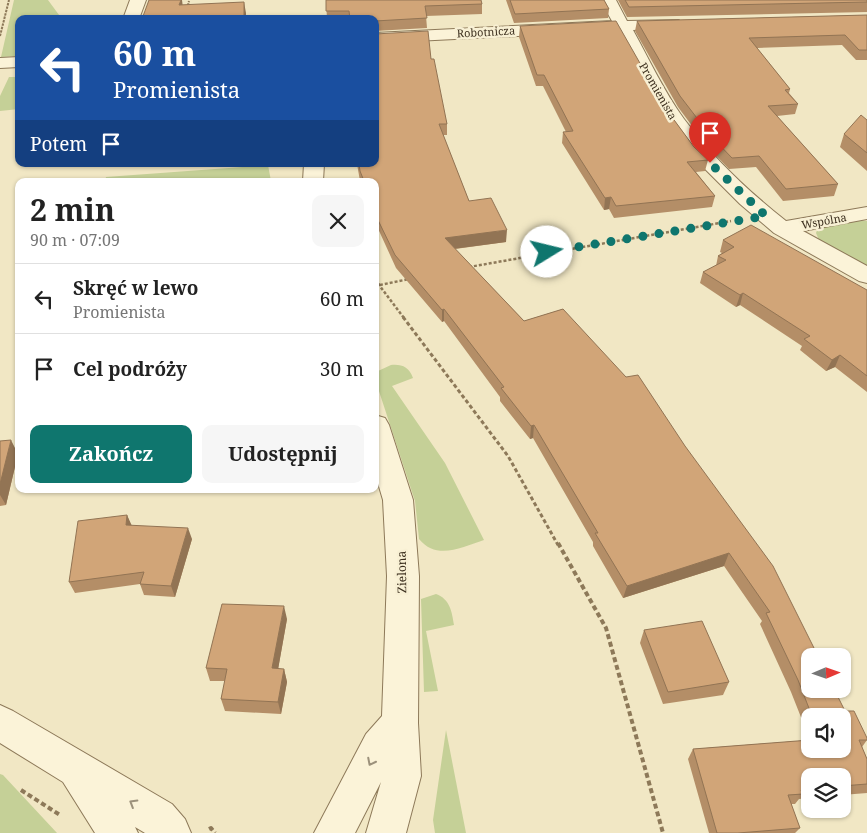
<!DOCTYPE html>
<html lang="pl">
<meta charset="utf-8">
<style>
body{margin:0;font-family:"Noto Serif",serif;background:#f6f6f6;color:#222;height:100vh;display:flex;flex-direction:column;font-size:19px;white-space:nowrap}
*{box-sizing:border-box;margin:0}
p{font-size:16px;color:#767676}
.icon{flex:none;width:28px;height:28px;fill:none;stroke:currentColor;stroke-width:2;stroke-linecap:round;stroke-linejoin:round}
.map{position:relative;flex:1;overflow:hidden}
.side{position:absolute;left:15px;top:178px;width:364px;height:315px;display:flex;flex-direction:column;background:#fff;border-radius:10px;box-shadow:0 1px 4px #0004}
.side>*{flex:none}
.guide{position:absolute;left:15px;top:15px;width:364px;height:152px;border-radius:10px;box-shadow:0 1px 4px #0004;background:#1a4fa0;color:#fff;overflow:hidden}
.needle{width:32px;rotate:88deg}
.fabs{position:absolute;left:801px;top:648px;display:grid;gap:10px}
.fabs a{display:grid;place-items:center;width:50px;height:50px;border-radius:10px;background:#fff;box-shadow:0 1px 4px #0004;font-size:25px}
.pin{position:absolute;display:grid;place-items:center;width:42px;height:42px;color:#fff;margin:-51px -21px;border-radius:50% 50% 50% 0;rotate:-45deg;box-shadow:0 0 5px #0007}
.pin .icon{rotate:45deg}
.me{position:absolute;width:55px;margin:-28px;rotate:81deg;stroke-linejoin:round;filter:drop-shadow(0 0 4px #0008)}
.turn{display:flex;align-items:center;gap:18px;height:105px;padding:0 15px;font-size:22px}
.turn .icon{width:65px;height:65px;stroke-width:2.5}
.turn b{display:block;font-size:35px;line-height:42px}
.then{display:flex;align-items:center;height:48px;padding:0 15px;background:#0003;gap:10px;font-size:19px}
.round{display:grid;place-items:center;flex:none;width:52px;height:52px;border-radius:10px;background:#f6f6f6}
.headline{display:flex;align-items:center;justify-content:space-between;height:85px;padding:0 15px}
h1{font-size:30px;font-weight:700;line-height:38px}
.action{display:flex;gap:10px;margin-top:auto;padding:10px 15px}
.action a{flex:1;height:58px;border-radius:10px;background:#0f766e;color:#fff;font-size:20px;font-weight:700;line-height:58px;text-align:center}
.action a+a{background:#f6f6f6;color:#222}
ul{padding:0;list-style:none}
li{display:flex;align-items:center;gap:15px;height:70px;padding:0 15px;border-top:1px solid #e0e0e0}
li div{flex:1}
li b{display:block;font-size:19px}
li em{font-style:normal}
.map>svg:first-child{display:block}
.green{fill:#c5d097}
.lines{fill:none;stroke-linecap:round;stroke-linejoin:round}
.minor-casing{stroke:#8d7959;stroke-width:2}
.path-far3{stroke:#8d7959;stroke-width:2;stroke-dasharray:2.5 1;stroke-linecap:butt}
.path-far2{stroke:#8d7959;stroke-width:2.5;stroke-dasharray:3 2;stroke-linecap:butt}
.path-far1{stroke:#8d7959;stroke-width:3;stroke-dasharray:4 2.5;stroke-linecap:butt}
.path{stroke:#8d7959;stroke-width:4;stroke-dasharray:5 3;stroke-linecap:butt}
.minor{fill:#fbf3d8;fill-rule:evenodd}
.wall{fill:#b48e67;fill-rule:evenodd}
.shaded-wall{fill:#927454}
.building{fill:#d1a578;stroke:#927454}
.oneway{stroke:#9c917b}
.route{stroke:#0f766e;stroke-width:9;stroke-dasharray:0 16.2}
.labels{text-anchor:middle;stroke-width:5;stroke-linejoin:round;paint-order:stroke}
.far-street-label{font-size:11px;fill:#3c2f1e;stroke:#f8f0d4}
.street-label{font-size:12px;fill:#3c2f1e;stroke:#f8f0d4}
</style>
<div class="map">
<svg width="867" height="833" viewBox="0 0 867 833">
<rect width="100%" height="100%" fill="#f1e7c4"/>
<!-- green -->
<path class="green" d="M14 0H48L62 19H19V56L1 57Z
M9 77H19V109L0 111V96Z
M268 165 271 181H105L106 177Z
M857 220 867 221V266L819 240 816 233 818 228 822 227Z
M391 365C402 364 409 367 413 378L392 386 445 463 484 540C462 547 437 561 419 539L415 501 375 379 378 371Z
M436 594C450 599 452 612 454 625L426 631 438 691 424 692 421 599Z
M446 730 466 833H435L433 820Z
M0 774 3 775 57 833H0Z"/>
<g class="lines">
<defs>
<path id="minor" d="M130 0H146L139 19H123Z
M600 0H616L627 21 679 20 681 23 679 26 673 28 633 30C649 59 664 92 684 119 713 158 748 191 786 221L867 207V219L803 231 867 266V283L859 281 774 233 740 204 693 157 665 119 617 31 375 43V33L612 21Z
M19 57V67L0 68V58Z
M304 164H324L323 181H303Z
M375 415 385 418 389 425 413 500 419 576 418 723 421 776 406 833H366L381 782 355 833H314L366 734 382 716 387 576 383 500 375 473Z
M0 705 13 711 172 804 185 819 191 833H145L135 827 138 833H95L63 782 0 743Z"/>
</defs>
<!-- minor casing -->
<use href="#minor" class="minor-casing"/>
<!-- path-far3 -->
<path class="path-far3" d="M187 9 189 1
M0 36 9 0"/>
<!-- path-far2 -->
<path class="path-far2" d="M469 267 731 221
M375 274 379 285 404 318
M375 286 409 279"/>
<!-- path-far1 -->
<path class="path-far1" d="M403 317 508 456 558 545"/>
<!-- path -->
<path class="path" d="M558 543 606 628 663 833
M21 790 60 815
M209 829 211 828 215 833"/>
<!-- minor -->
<use href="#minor" class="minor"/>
</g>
<!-- wall -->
<path class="wall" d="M326 0 482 4V14L426 16 427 28 375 31V19H327Z
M506 0H604L609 9 608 18 514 23Z
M618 0H867V12L627 17Z
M867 15V60H856L842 45 757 48 790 89 789 93 798 104 795 114 777 116 838 184 834 196 783 201 756 167 729 169 707 146 678 107 635 31 637 21Z
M520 26 666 109 694 147 708 160 705 171 696 172 715 196 712 207 614 218 609 209 604 210 562 143 563 132H566L543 86H536L519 37Z
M431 59 447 124V135H443L469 201 506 242 455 249 524 321 563 309 845 711 867 738V740L862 747 867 759V793L842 795V776H810V798L799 799 795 804H791L800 828 795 833H709L688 759 693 749 810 740 791 692 760 624 762 621 724 566 623 598 593 546V542L533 438 530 439 500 401V397L444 321 442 322 396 268 375 222V181H360L357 164H375ZM810 716H842L810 749Z
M867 120V171L840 147 844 134Z
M723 240 867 290V392L835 367 826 371 800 350 802 346 740 305 736 307 700 283 703 272 716 266 718 256 722 253 720 252Z
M0 441 18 454 6 505 0 506Z
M127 515 131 526 192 539 175 597 144 595 140 584 75 593 69 582Z
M287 619 278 669H284L287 682 281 714 225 711 221 699 225 681H210L206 668Z
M644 630 729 682 723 695 663 704 640 643Z"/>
<!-- shaded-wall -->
<path class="shaded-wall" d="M181 0H182L183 8 179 5Z
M244 2 246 13V19H244Z
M611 197 609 209 604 210 605 198Z
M507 230 506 242 445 250V238Z
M743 293 740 305 736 307 740 295Z
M444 309V321L442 322V310Z
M840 355 835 367 826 371 832 360Z
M534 425 533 438 530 439 531 426Z
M11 440 18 454 6 505 0 495V484Z
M127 515 132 526 126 525Z
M188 528 192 539 175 597 171 586Z
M729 553 724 566 623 598 627 586Z
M284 606 287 619 276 681 272 668Z
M284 669 287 682 281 714 278 702Z"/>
<!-- building -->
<path class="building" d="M149 0H181L179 5 244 2V19H142Z
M326 0H481L482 4 425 6 427 18 375 21V19H350L349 11H326Z
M510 0H604L609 9 515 14Z
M625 0H867V2L629 7Z
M867 15V50H859L845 35 749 38 790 89 785 90 798 104 768 106 838 184 786 189 759 156 732 158 710 135 680 96 637 21Z
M616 21 666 109 694 147 708 160 687 162 715 196 616 206 611 197 605 198 563 132 573 131 544 75H537L520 26Z
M428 31 431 59H434L447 124H439L469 201 491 198 507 230 445 238 524 321 563 309 626 377 638 375 685 446 773 566 818 656H810V689H834L845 711H854L867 738V740H859L867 759V784L842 786V776H810V789L801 790 803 794 788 795 800 828 738 833H717L693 749 810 740V749H842V716H812L798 680 766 613 770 612 729 553 627 586 595 533H598L534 425 531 426 501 388 504 387 444 309 442 310 395 255 376 216 375 211V181H364L360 171 359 164H375V34Z
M861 115 867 120V153L844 134Z
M751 225 867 290V376L840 355 832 360 804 339 810 336 743 293 740 295 703 272 726 260 718 256 734 247 723 240Z
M11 440 0 484V441Z
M127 515 126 525 188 528 171 586 140 584 144 572 69 582 78 521Z
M222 604 284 606 272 668 284 669 278 702 221 699 227 669 206 668Z
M702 621 729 682 668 692 644 630Z"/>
<!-- one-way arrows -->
<defs><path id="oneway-chevron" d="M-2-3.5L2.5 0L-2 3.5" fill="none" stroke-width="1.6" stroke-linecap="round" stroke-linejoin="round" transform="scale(1.25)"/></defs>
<g class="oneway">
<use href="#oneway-chevron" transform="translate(371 762) rotate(117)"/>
<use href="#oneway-chevron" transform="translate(133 803) rotate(-149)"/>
</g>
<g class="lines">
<!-- route -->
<path class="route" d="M547 252 766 216 710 163"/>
</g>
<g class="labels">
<!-- far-street labels -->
<g class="far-street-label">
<text transform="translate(486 32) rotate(-3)" y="4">Robotnicza</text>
<text transform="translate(658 91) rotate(60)" y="4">Promienista</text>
<text transform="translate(824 221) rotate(-10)" y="4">Wspólna</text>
</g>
<!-- street labels -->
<g class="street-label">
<text transform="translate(402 572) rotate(-91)" y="4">Zielona</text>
</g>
</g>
</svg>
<div class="fabs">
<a><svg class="needle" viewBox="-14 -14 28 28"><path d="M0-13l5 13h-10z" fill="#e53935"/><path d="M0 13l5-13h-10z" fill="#767676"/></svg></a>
<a><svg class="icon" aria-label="sound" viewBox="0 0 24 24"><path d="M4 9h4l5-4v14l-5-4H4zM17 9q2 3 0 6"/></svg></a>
<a><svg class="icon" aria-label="layers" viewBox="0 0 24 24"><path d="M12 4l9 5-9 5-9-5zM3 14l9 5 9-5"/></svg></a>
</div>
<div class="pin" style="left:710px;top:163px;background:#d93025"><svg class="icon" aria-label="arrive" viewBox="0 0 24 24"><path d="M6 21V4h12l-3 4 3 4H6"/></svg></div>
<svg class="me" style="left:547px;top:252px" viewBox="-20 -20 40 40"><circle r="19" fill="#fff"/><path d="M0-13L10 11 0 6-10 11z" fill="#0f766e"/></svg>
<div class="guide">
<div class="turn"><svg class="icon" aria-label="left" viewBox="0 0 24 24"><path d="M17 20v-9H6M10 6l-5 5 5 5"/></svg><div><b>60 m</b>Promienista</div></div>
<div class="then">Potem<svg class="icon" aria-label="arrive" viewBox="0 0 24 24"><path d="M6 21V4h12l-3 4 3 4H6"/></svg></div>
</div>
<section class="side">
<div class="headline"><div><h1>2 min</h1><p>90 m · 07:09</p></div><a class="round"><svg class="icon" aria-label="close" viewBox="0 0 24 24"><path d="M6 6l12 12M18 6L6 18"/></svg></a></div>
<ul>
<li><svg class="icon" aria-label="left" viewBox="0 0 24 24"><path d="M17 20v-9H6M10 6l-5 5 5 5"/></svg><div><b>Skręć w lewo</b><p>Promienista</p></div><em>60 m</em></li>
<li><svg class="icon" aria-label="arrive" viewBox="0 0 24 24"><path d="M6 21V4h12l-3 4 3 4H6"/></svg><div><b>Cel podróży</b></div><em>30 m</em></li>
</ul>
<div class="action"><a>Zakończ</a><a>Udostępnij</a></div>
</section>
</div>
